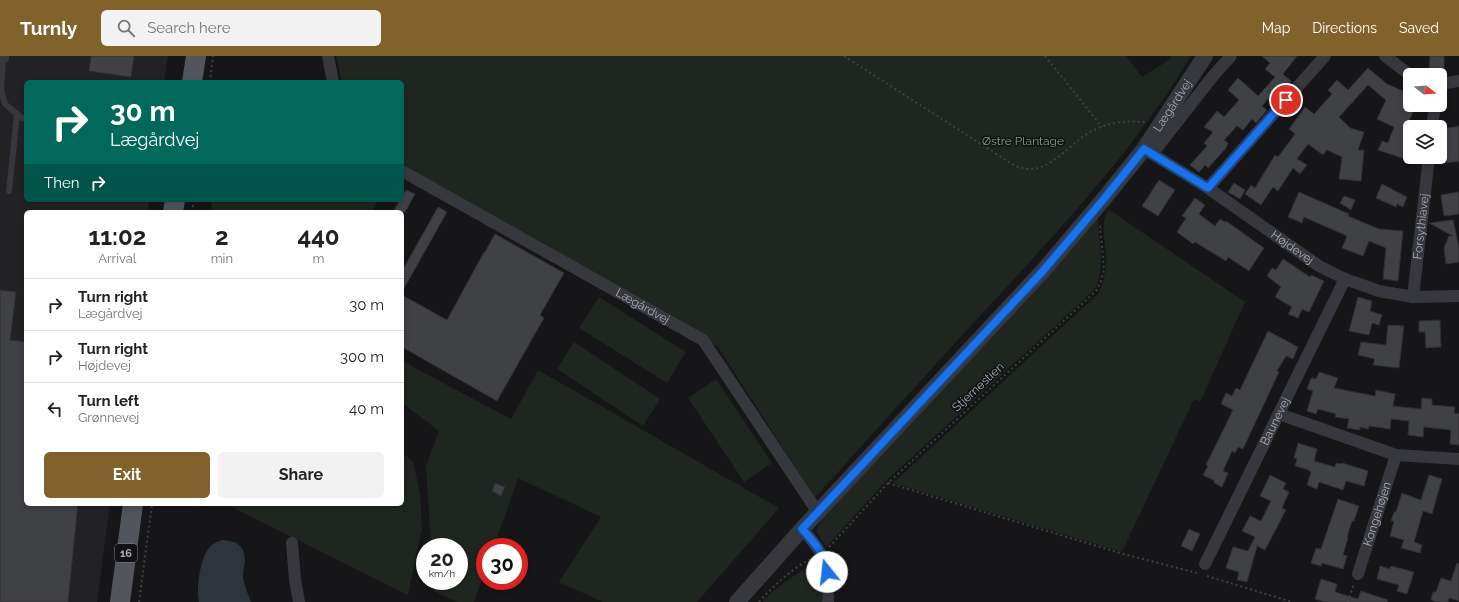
<!DOCTYPE html>
<meta charset="utf-8">
<style>
body{margin:0;font-family:Raleway,sans-serif;background:#f2f2f2;color:#222;height:100vh;display:flex;flex-direction:column;font-size:15px;white-space:nowrap}
*{box-sizing:border-box;margin:0}
p{font-size:13px;color:#767676}
.icon{flex:none;width:22px;height:22px;fill:none;stroke:currentColor;stroke-width:2;stroke-linecap:round;stroke-linejoin:round}
.map{position:relative;flex:1;overflow:hidden}
.sheet{position:absolute;left:24px;top:154px;width:380px;height:296px;display:flex;flex-direction:column;background:#fff;border-radius:6px;box-shadow:0 2px 6px #0003}
.sheet>*{flex:none}
.top-card{position:absolute;left:24px;top:24px;width:380px;height:122px;border-radius:6px;box-shadow:0 2px 6px #0003;background:#00695c;color:#fff;overflow:hidden}
.needle{width:26px;rotate:107deg}
.fabs{position:absolute;left:1403px;top:12px;display:grid;gap:8px}
.fabs a{display:grid;place-items:center;width:44px;height:44px;border-radius:6px;background:#fff;box-shadow:0 2px 6px #0003;font-size:20px}
.speed{position:absolute;left:416px;top:482px;display:flex;gap:8px;font-size:20px;font-weight:700;text-align:center}
.speed>*{display:grid;place-content:center;width:52px;height:52px;border-radius:50%;background:#fff;box-shadow:0 2px 6px #0003;line-height:1}
.speed small{font-size:10px;font-weight:400}
.speed .limit{border:6px solid #d22;background:#fff;color:#111}
.pin{position:absolute;display:grid;place-items:center;width:34px;height:34px;color:#fff;margin:-17px;border:2px solid #fff;border-radius:50%;box-shadow:0 1px 4px #0007}
.me{position:absolute;width:44px;margin:-22px;rotate:344deg;stroke-linejoin:round;filter:drop-shadow(0 0 3px #0008)}
.turn{display:flex;align-items:center;gap:14px;height:84px;padding:0 20px;font-size:18px}
.turn .icon{width:52px;height:52px;stroke-width:2.5}
.turn b{display:block;font-size:28px;line-height:34px}
.then{display:flex;align-items:center;height:38px;padding:0 20px;background:#0003;gap:8px;font-size:15px}
.eta{display:flex;justify-content:space-evenly;align-items:center;height:68px;text-align:center}
.eta b{font-size:24px;font-weight:700;line-height:28px}
.button{display:flex;gap:8px;margin-top:auto;padding:8px 20px}
.button a{flex:1;height:46px;border-radius:6px;background:#80622a;color:#fff;font-size:16px;font-weight:700;line-height:46px;text-align:center}
.button a+a{background:#f2f2f2;color:#222}
ul{padding:0;list-style:none}
li{display:flex;align-items:center;gap:12px;height:52px;padding:0 20px;border-top:1px solid #e0e0e0}
li div{flex:1}
li b{display:block;font-size:15px}
li em{font-style:normal}
header{display:flex;align-items:center;gap:24px;box-sizing:border-box;height:56px;padding:0 20px;background:#80622a;color:#fff}
header strong{font-size:19px}
nav{display:flex;gap:22px;margin-inline-start:auto;font-size:14px}
.search{width:280px;height:36px;background:#f2f2f2;display:flex;align-items:center;gap:10px;box-sizing:border-box;padding:0 14px;border-radius:6px;color:#767676;font-size:15px}
.map>svg:first-child{display:block}
.built{fill:#222225}
.green{fill:#1e261f}
.water{fill:#2c353c}
.building{fill:#404145;stroke:#303034}
.lines{fill:none;stroke-linecap:round;stroke-linejoin:round}
.path{stroke:#3d3f44;stroke-width:2;stroke-dasharray:2 3;stroke-linecap:butt}
.service{stroke:#37383d;stroke-width:6}
.minor{stroke:#37383d;stroke-width:12}
.tertiary{stroke:#37383d;stroke-width:16}
.primary{stroke:#53555c;stroke-width:20}
.route-casing{stroke:#114b97;stroke-width:10}
.route{stroke:#1a73e8;stroke-width:7}
.labels{text-anchor:middle;stroke-width:3;stroke-linejoin:round;paint-order:stroke}
.shield{fill:#111113;stroke:#7b7e86;stroke-width:1}
.shield-label{font-size:11px;font-weight:bold;fill:#a8adb8}
.street-label{font-size:12px;fill:#a8adb8;stroke:#111113}
.park-label{font-size:12px;fill:#7fa381;stroke:#111113}
</style>
<header>
<strong>Turnly</strong>
<div class="search"><svg class="icon" aria-label="search" viewBox="0 0 24 24"><circle cx="10" cy="10" r="6"/><path d="M15 15l6 6"/></svg>Search here</div>
<nav><a>Map</a><a>Directions</a><a>Saved</a></nav>
</header>
<div class="map">
<svg width="1459" height="546" viewBox="0 0 1459 546">
<rect width="100%" height="100%" fill="#161618"/>
<!-- built -->
<path class="built" d="M0 0H168L164 26H26V144H149L148 156H26V448H110L97 546H0Z"/>
<!-- green -->
<path class="green" d="M336 0H1126L1142 21 1169 4 1171 0H1191C1136 92 1062 171 990 249 931 313 873 377 815 442L718 291 402 109V26H342Z
M212 144H378L372 156H211Z
M1108 153 1245 246 1200 346 1194 343 1122 496 893 427 1098 238C1104 225 1107 213 1106 199 1105 183 1100 168 1108 153Z
M1098 159C1098 182 1107 216 1093 235L886 425 826 491 816 475 820 464 1058 209Z
M599 241 686 296 667 327 579 272Z
M574 286 660 343 643 370 557 313Z
M402 305 511 363 538 314 779 452 697 546H603L559 526 601 461 518 422 494 491H485V515L474 546H457L434 535V525H459V491H431L426 410 439 375 402 347Z
M716 323 772 407 744 426 688 342Z
M402 396 413 406 420 437 422 472 408 539 226 448H402Z
M818 505 821 525 822 546H762C778 529 798 517 818 505Z"/>
<!-- water -->
<path class="water" d="M222 484C236 485 245 489 245 505 244 510 243 516 243 521 244 529 248 538 251 546H199C196 532 200 503 209 492 213 487 217 486 222 484Z"/>
<!-- building -->
<path class="building" d="M91 0H134L131 21 89 15Z
M1262 0H1297L1283 18 1291 25 1285 32 1281 29 1262 50 1267 54 1256 67 1252 63 1243 74 1237 70 1224 84 1228 87 1226 92 1208 112 1205 109 1199 116 1190 109 1207 90 1204 87 1213 76 1204 71 1217 55 1224 61 1239 44 1228 34 1238 22 1258 40 1275 21 1265 13 1270 7Z
M1430 0H1444V13L1429 12Z
M1368 12 1387 28 1410 38V49H1416L1405 74 1410 76V89L1405 103 1378 94 1382 85 1388 87 1394 71 1377 63 1386 44 1368 29 1339 61 1350 72 1364 76 1358 94H1364L1361 125 1339 123 1342 101 1327 94 1323 99 1308 88 1297 103 1307 109 1300 118 1293 112 1278 135 1273 131 1261 149 1245 138 1251 129 1255 132 1275 99 1278 101 1295 78 1289 73 1305 51 1314 58 1332 38 1328 34 1337 24 1348 34Z
M1459 70V105L1447 107 1443 90H1445L1442 73Z
M1159 124 1175 134 1158 160 1142 150Z
M1234 127 1245 134 1240 143 1228 136Z
M1382 128 1407 141 1403 151 1397 148 1396 151 1376 142Z
M406 134 415 138 405 156H393L400 144H402V141Z
M1299 136 1349 158 1348 160 1379 173 1403 175 1398 225 1383 223 1386 192 1369 185 1363 200 1342 192 1347 180 1304 161 1302 167 1288 161Z
M1459 136V158L1444 160 1441 139Z
M1344 140 1355 144 1351 154 1340 147Z
M1195 142 1205 149 1199 158 1215 170 1220 163 1225 166 1226 165 1264 192 1249 215 1228 201 1226 205 1195 186 1193 188 1177 176 1186 162 1182 160Z
M438 151 447 156 402 236V215Z
M1453 164 1459 192V206L1446 208 1444 192 1449 180H1453L1429 167Z
M495 178 564 217 540 259 544 262 497 345 402 291V239L447 264 484 196H485Z
M1283 203 1310 221 1311 219 1324 225 1309 256 1302 253 1298 262 1288 258 1292 251 1275 241 1281 231 1267 220 1272 212 1276 214Z
M0 234 16 236 10 284 26 286V448H78L68 546H0Z
M1358 241 1372 245 1370 255 1382 259 1379 269 1372 267 1369 279 1349 275Z
M1440 264 1441 291 1426 292 1425 276H1419V265Z
M1388 269 1404 270 1399 312 1373 309 1375 303 1358 299 1361 286 1386 289Z
M1268 275 1298 291 1293 303 1286 300 1277 315 1279 316 1243 393 1238 391 1235 397 1232 395 1223 415 1228 417 1222 431 1214 427 1215 425 1203 419 1208 410 1206 409 1233 354 1221 348 1226 337 1232 340 1236 332 1240 334Z
M1319 316 1338 322 1334 332 1375 340 1376 334 1395 338 1393 350 1421 353 1422 342 1432 343V349L1455 351 1454 357 1459 358V389L1450 388 1451 374 1424 371 1423 381 1408 379 1409 365 1391 363 1390 373 1369 370 1368 373 1360 371V374L1347 372 1349 363 1335 361 1336 358 1318 353 1316 358 1307 355 1313 335 1307 333 1311 322 1316 323Z
M1298 387 1317 393 1314 405 1335 411 1336 407 1341 408 1342 407 1368 415 1364 430 1346 425 1343 434 1319 426 1317 433 1307 429 1311 416 1309 415V414L1295 410 1297 403 1294 402Z
M1270 419 1286 427 1283 433 1289 436 1282 452 1286 454 1265 494 1257 490 1247 526 1237 524 1239 516 1226 512 1233 491 1248 495 1255 481 1242 475 1250 460 1261 465 1271 445 1260 440Z
M1429 419 1442 423 1432 458 1423 455 1414 486 1422 489 1420 497 1401 492 1404 484 1390 480 1394 465H1391L1394 456H1396L1402 437 1421 444Z
M495 427 505 431 501 440 492 435Z
M1338 443 1359 450 1354 465H1352L1347 481 1348 482 1343 499 1347 500 1343 513 1322 507 1321 510 1311 507 1316 492 1321 493Z
M1189 473 1200 478 1192 495 1181 490Z
M1457 507 1459 508V545L1449 542 1448 546H1437L1431 544 1433 536H1436L1441 522 1451 525Z
M1380 510 1390 513 1391 510 1414 516 1407 538 1397 535 1399 529 1377 523Z
M1321 523 1337 528 1335 536 1358 543 1361 535 1388 544 1387 546H1325L1315 543Z"/>
<g class="lines">
<!-- path -->
<path class="path" d="M844 0 1015 110C1021 112 1027 114 1034 113 1057 109 1075 82 1096 73 1113 65 1127 65 1145 66
M1045 0 1102 71
M210 26 213 0
M192 156 194 144
M888 427 1120 497 1197 517
M829 491 888 427 1096 235 1101 225 1104 214 1100 169
M1207 520 1292 546
M139 546 152 448
M759 546C774 529 790 515 810 503
M1348 546 1354 528"/>
<!-- service -->
<path class="service" d="M3 2 1 34 5 48 22 62 26 63
M9 135 17 58"/>
<!-- minor -->
<g class="minor">
<path d="M328 0 333 26"/>
<path d="M1385 0 1410 19"/>
<path d="M0 1 3 2V0"/>
<path d="M1440 28 1459 25"/>
<path d="M1432 71 1435 49"/>
<path id="s1" d="M1144 93 1208 132 1319 210 1345 223 1379 235 1413 241 1459 240"/>
<path d="M1152 98 1213 20 1231 0"/>
<path id="s2" d="M402 115 703 284 813 449 819 455"/>
<path d="M1208 132 1325 0"/>
<path id="s3" d="M1413 241 1429 101"/>
<path d="M1279 358 1396 399 1459 403"/>
<path d="M802 473C827 500 829 510 828 546"/>
<path d="M292 487 295 523 299 546"/>
<path id="s4" d="M1205 508 1345 223"/>
<path id="s5" d="M1358 518 1396 399"/>
</g>
<!-- tertiary -->
<path class="tertiary" id="s6" d="M737 546 802 473 1042 216 1103 144 1144 93 1205 0"/>
<!-- primary -->
<path class="primary" d="M192 26 196 0
M173 156 175 144
M120 546 133 448"/>
</g>
<g class="lines">
<defs>
<path id="route" d="M827 516C823 496 816 488 802 473L1042 216 1103 144 1144 93 1208 132 1286 44"/>
</defs>
<!-- route casing -->
<use href="#route" class="route-casing"/>
<!-- route -->
<use href="#route" class="route"/>
</g>
<g class="labels">
<!-- shield labels -->
<rect class="shield" x="115" y="488" width="22" height="18" rx="3"/>
<g class="shield-label">
<text x="126" y="501">16</text>
</g>
<!-- street labels -->
<g class="street-label">
<text dy="4" stroke="none"><textPath href="#s6" startOffset="661">Lægårdvej</textPath></text>
<text dy="4" stroke="none"><textPath href="#s3" startOffset="71">Forsythiavej</textPath></text>
<text dy="4" stroke="none"><textPath href="#s1" startOffset="178">Højdevej</textPath></text>
<text dy="4" stroke="none"><textPath href="#s2" startOffset="276">Lægårdvej</textPath></text>
<text transform="translate(978 331) rotate(-43)" y="4">Stjernestien</text>
<text dy="4" stroke="none"><textPath href="#s4" startOffset="159">Baunevej</textPath></text>
<text dy="4" stroke="none"><textPath href="#s5" startOffset="63">Kongehøjen</textPath></text>
</g>
<!-- park labels -->
<g class="park-label">
<text x="1023" y="89">Østre Plantage</text>
</g>
</g>
</svg>
<div class="fabs">
<a><svg class="needle" viewBox="-14 -14 28 28"><path d="M0-13l5 13h-10z" fill="#e53935"/><path d="M0 13l5-13h-10z" fill="#767676"/></svg></a>
<a><svg class="icon" aria-label="layers" viewBox="0 0 24 24"><path d="M12 4l9 5-9 5-9-5zM3 14l9 5 9-5"/></svg></a>
</div>
<div class="speed"><div>20<small>km/h</small></div><div class="limit">30</div></div>
<div class="pin" style="left:1286px;top:44px;background:#d93025"><svg class="icon" aria-label="arrive" viewBox="0 0 24 24"><path d="M6 21V4h12l-3 4 3 4H6"/></svg></div>
<svg class="me" style="left:827px;top:516px" viewBox="-20 -20 40 40"><circle r="19" fill="#fff"/><path d="M0-13L10 11 0 6-10 11z" fill="#1a73e8"/></svg>
<div class="top-card">
<div class="turn"><svg class="icon" aria-label="right" viewBox="0 0 24 24"><path d="M7 20v-9h11M14 6l5 5-5 5"/></svg><div><b>30 m</b>Lægårdvej</div></div>
<div class="then">Then<svg class="icon" aria-label="right" viewBox="0 0 24 24"><path d="M7 20v-9h11M14 6l5 5-5 5"/></svg></div>
</div>
<section class="sheet">
<div class="eta">
<div><b>11:02</b><p>Arrival</p></div>
<div><b>2</b><p>min</p></div>
<div><b>440</b><p>m</p></div>
</div>
<ul>
<li><svg class="icon" aria-label="right" viewBox="0 0 24 24"><path d="M7 20v-9h11M14 6l5 5-5 5"/></svg><div><b>Turn right</b><p>Lægårdvej</p></div><em>30 m</em></li>
<li><svg class="icon" aria-label="right" viewBox="0 0 24 24"><path d="M7 20v-9h11M14 6l5 5-5 5"/></svg><div><b>Turn right</b><p>Højdevej</p></div><em>300 m</em></li>
<li><svg class="icon" aria-label="left" viewBox="0 0 24 24"><path d="M17 20v-9H6M10 6l-5 5 5 5"/></svg><div><b>Turn left</b><p>Grønnevej</p></div><em>40 m</em></li>
</ul>
<div class="button"><a>Exit</a><a>Share</a></div>
</section>
</div>
